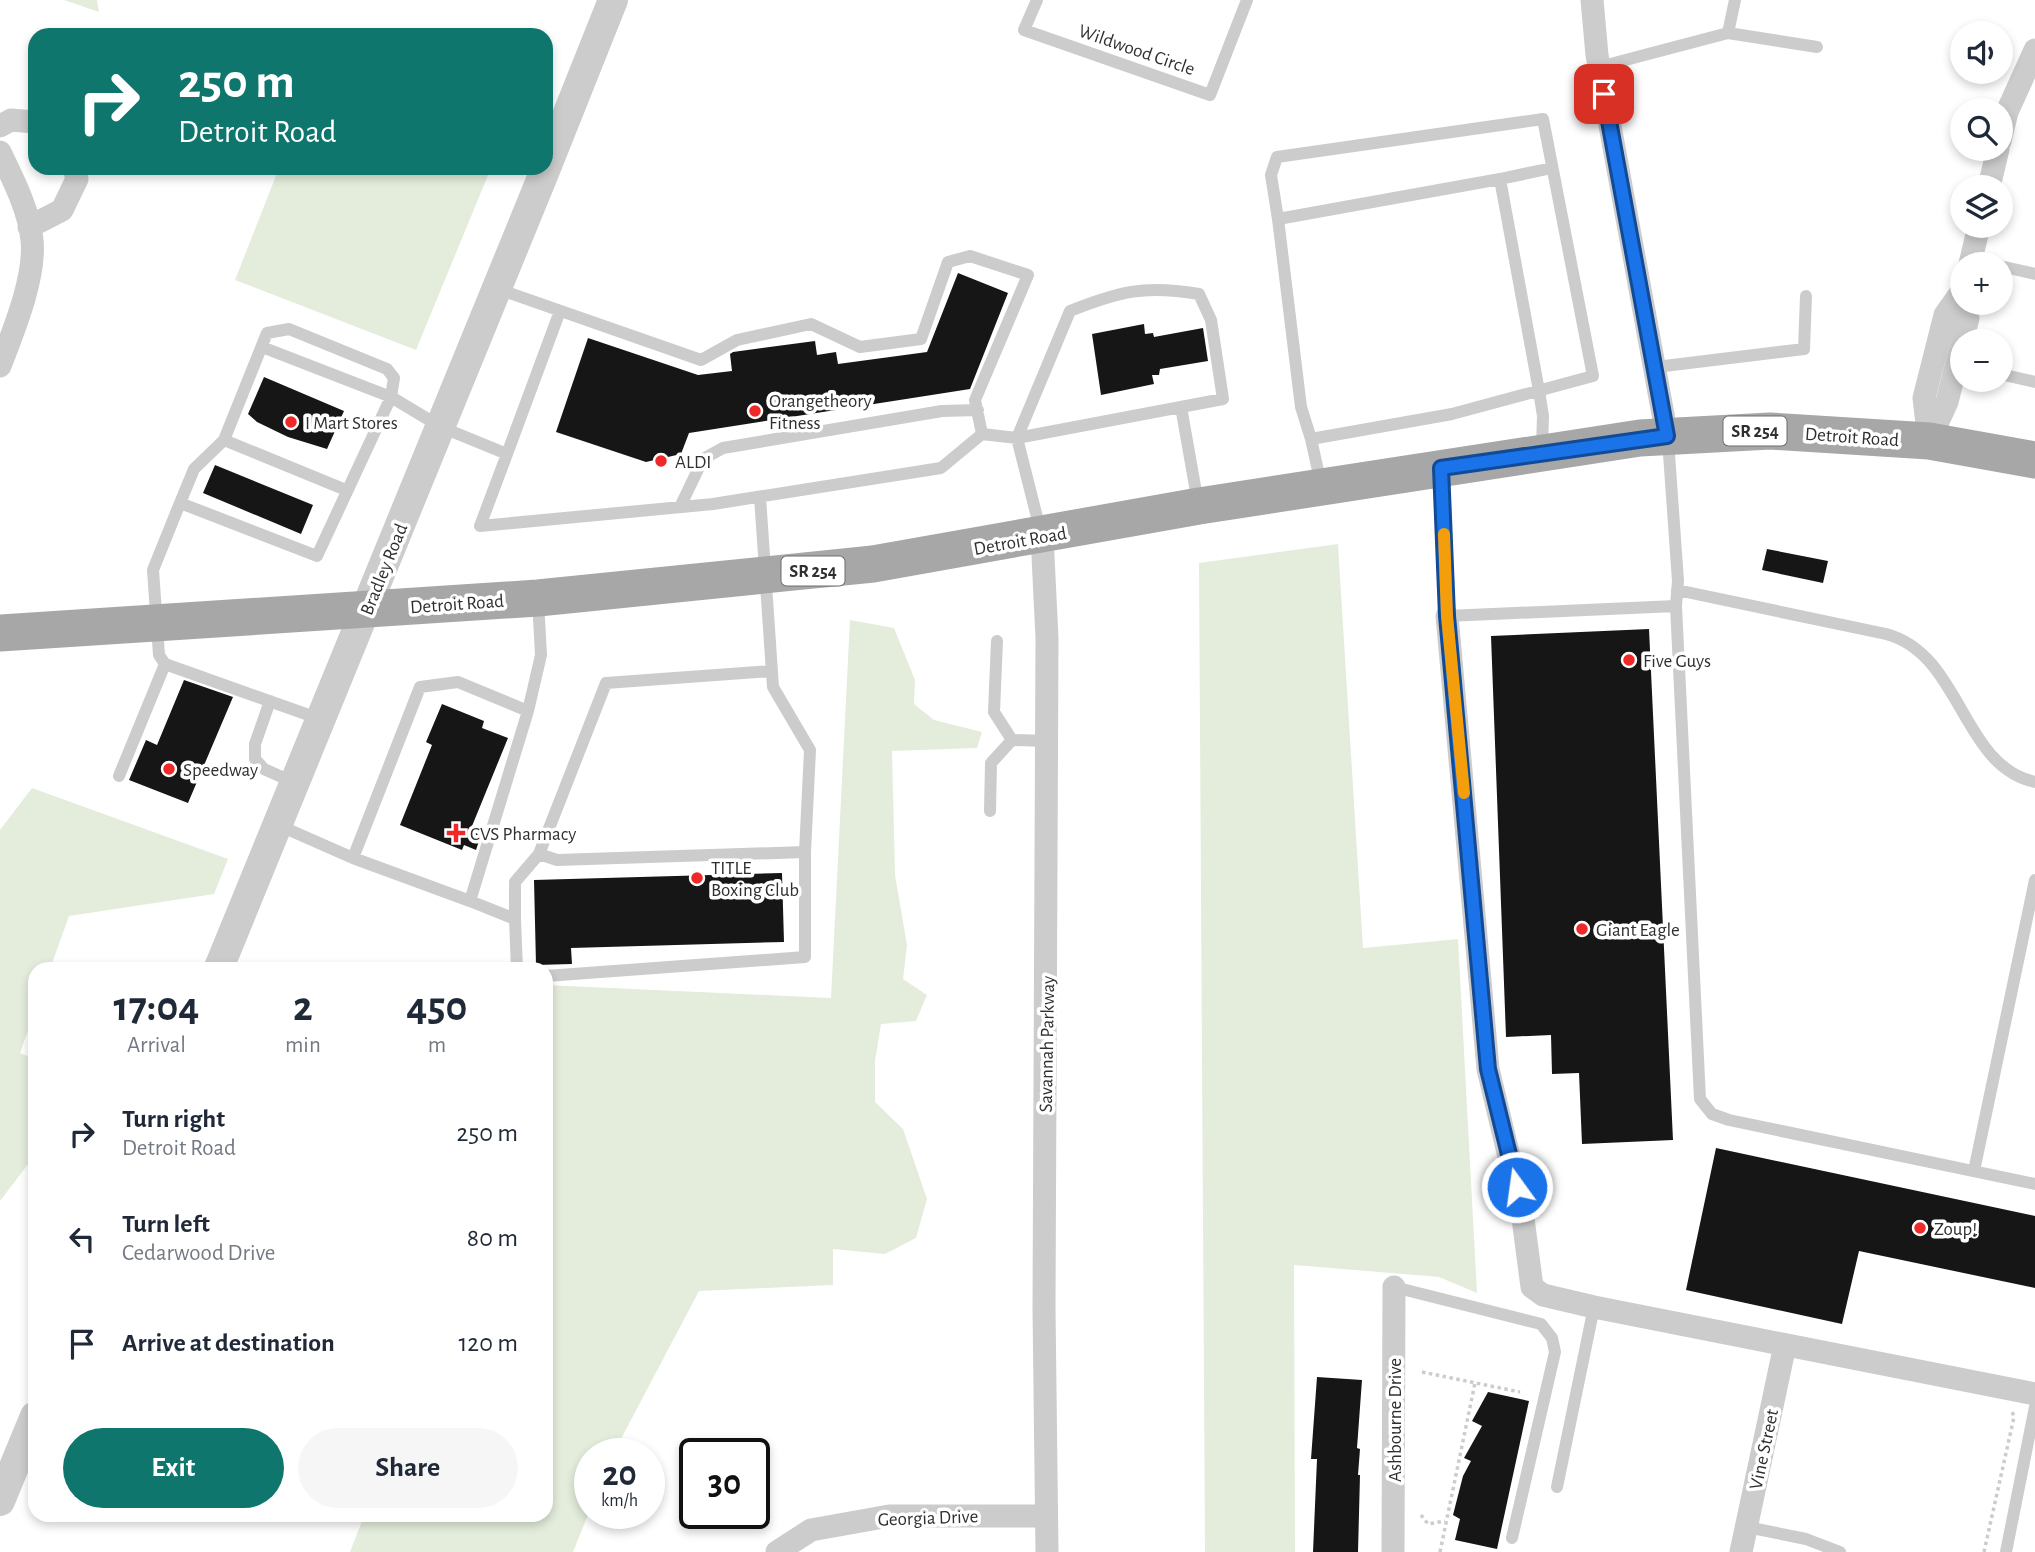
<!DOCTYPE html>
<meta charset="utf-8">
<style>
body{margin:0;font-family:"Alegreya Sans",sans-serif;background:#f6f6f7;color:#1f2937;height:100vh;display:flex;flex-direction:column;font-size:26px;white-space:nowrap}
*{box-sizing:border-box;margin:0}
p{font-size:23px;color:#747a83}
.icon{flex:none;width:38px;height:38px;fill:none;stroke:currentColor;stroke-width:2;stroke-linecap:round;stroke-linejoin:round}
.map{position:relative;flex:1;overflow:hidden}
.panel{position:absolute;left:28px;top:962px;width:525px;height:560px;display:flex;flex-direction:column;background:#fff;border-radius:21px;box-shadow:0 4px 10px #0003}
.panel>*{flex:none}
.banner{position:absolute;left:28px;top:28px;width:525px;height:147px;border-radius:21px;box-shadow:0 4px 10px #0003;background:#0f766e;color:#fff;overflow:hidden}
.tools{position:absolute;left:1950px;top:21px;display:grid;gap:14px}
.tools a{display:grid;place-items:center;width:63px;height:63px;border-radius:50%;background:#fff;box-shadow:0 4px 10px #0003;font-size:35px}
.speed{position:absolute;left:574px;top:1438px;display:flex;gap:14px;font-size:35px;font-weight:700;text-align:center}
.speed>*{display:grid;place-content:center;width:91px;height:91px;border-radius:50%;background:#fff;box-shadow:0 4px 10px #0003;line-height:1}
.speed small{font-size:18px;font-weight:400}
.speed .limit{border:4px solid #111;border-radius:10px;background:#fff;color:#111}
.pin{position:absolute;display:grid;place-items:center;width:60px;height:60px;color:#fff;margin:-30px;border-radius:14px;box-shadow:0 4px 10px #0006}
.me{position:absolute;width:77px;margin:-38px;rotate:346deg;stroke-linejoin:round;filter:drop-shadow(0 0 5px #0008)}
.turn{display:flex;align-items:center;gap:24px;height:147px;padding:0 35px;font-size:32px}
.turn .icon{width:91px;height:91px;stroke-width:2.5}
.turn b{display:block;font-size:49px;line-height:60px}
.eta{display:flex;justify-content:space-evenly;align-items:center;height:119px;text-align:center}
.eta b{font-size:42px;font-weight:700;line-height:49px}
.action{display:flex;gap:14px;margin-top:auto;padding:14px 35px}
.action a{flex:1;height:80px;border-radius:42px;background:#0f766e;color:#fff;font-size:28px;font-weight:700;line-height:80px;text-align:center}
.action a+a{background:#f6f6f7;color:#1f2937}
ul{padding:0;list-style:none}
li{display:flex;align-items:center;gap:21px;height:105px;padding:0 35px}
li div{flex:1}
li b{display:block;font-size:26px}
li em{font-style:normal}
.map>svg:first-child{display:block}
.green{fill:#e4eddc}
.building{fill:#161616}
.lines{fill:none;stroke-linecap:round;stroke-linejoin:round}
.path{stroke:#ccc;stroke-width:3.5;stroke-dasharray:3.5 3.5;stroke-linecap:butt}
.service{stroke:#ccc;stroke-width:12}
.minor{stroke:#ccc;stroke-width:23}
.tertiary{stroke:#ccc;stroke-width:30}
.primary{stroke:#a7a7a7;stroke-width:37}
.route-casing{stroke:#114b97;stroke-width:18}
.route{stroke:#1a73e8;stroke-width:12}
.slow{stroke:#f59e0b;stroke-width:12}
.poi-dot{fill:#ef2828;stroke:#fff;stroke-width:2.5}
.labels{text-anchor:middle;stroke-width:7;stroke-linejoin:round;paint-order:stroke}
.shield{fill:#fff;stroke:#6d6d6d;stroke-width:2}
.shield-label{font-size:18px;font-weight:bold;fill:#2f2f2f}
.street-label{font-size:19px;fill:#2f2f2f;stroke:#fff}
.poi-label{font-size:19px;fill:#2f2f2f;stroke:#fff;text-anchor:start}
</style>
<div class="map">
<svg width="2035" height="1552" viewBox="0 0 2035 1552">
<rect width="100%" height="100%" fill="#fff"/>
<!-- green -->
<path class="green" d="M64 0H97L99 12Z
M279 168H491L416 350 235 280Z
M1338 544 1363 948 1458 939 1477 1293 1439 1277 1294 1265 1295 1552H1205L1199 563Z
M850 620 894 628 915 680 914 704 934 720 982 732 977 748 892 751 895 875 907 945 903 979 927 995 916 1021 881 1024 875 1061V1102L903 1129 927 1199 916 1238 885 1254 833 1249V1285L699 1291 613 1454H590V1510L573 1552H350L364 1516H546V985L831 998Z
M32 788 228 859 214 894 69 916 50 969 35 970V1011L20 1053 35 1059V1155L0 1201V830Z"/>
<!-- building -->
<path class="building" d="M958 273 1008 293 970 389 689 433 681 454 646 462 556 432 588 338 698 375 732 371 730 354 733 352 815 341 817 355 836 352 838 364 927 352Z
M1144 324 1145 334 1153 333 1154 337 1203 328 1208 361 1160 369 1159 375H1152L1154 384 1101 395 1092 334Z
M264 377 344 411 327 449 288 437 257 422 248 414Z
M215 465 313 505 301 534 203 493Z
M1767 549 1828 561 1823 583 1762 570Z
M1649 629 1673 1140 1582 1144 1579 1073 1552 1074 1551 1035 1506 1037 1491 636Z
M184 680 233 697 188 803 129 780 146 740 157 745Z
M442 704 484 721 482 728 508 738 470 831 481 835 476 850 464 845 462 850 400 825 432 745 426 742Z
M782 873 784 942 571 948 572 964 536 965 534 880Z
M1716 1148 2035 1216V1288L1859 1251 1842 1324 1686 1290Z
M1317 1377 1362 1380 1357 1448 1360 1449 1358 1475H1360L1358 1552H1313L1317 1459H1311Z
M1488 1392 1529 1401 1497 1549 1455 1540 1460 1519 1453 1515 1463 1476 1471 1461 1464 1458 1482 1426 1472 1421Z"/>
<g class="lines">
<!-- path -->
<path class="path" d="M1422 1372 1520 1392
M1421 1515 1428 1524 1445 1521
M1440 1552 1475 1383
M1984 1552 2014 1417 2012 1411"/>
<!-- service -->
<path class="service" d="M1037 0 1024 30 1210 95 1247 0
M1728 33 1817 47
M1599 67 1728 33 1735 0
M1500 179 1552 168
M1278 219 1271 175 1277 157 1543 119 1593 376 1452 414 1311 439 1301 407 1278 219 1500 179 1539 391 1543 416 1542 448
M1971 259 1993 264
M2000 266 2035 274
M498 289 701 360 737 340 811 324 860 347 921 339 948 262 970 256 1028 275 975 400 982 434
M1656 367 1804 349 1806 296
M2000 374 2035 382
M1181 407 1198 503
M1311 439 1321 484
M224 440 267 333 289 329 387 369 394 378 391 397 262 347
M1668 440 1678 581 1676 606 1700 1099 1712 1114 1729 1120 2035 1184
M507 454 560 311
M1442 472 1447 616 1676 606
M180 503 194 469 224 440 346 490
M680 507 703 459 723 448 942 411 978 410
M1677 590 1886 634C1962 654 1961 766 2035 782
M997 641 994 712 1012 740 1047 741
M270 701 255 744V759L264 769 295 783
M320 719 165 664 159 655 153 570 180 503 317 556 391 397 441 427 507 454 480 526 713 504 941 468 982 434 1017 438 1070 311C1120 291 1145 285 1199 294L1211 320 1223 399 1017 438 1041 533
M119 776 165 664
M990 811 991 763 1012 740
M278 825 353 858 470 901 528 711 541 655 538 600
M539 854 557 860 805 852
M353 858 420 687 458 682 528 711
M470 901 515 919 517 970
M515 919V882L539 854 606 683 771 671
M546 976 805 957V852L810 750 773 687 760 497
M1974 1171 2035 880
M1394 1287 1541 1324 1552 1338 1555 1352 1512 1538
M1557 1487 1594 1307
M1747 1527 1806 1539 1840 1552
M2006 1552 2035 1407"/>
<!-- minor -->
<path class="minor" d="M1592 0 1597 55 1667 436
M0 126 11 120 35 122
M2000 141 2007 112 2035 50
M0 152C13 179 29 210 32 240 36 277 13 332 0 366
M1989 187 1998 149
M29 227 62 210 77 179 74 168
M1970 264 1979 226
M1962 341 1968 318 1962 303
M1929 441 1924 398 1945 315 1962 291
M1929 441 1947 402 1962 342
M1042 536 1047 638 1044 1308 1047 1552
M1447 616 1488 1069 1522 1211 1532 1287 1543 1295 1594 1307 2035 1394
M777 1552 811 1530 889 1516H1045
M1393 1552 1394 1287
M1741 1552 1785 1345"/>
<!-- tertiary -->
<path class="tertiary" d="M546 168 613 0
M218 970 546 168
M0 1501 35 1416"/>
<!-- primary -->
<path class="primary" d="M0 633 538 598 873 564 1199 506 1640 438 1770 431 1929 441 2035 460"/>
</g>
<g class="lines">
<defs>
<path id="route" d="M1517 1187 1488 1069 1447 616 1441 468 1667 436 1604 94"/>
</defs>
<!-- route casing -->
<use href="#route" class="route-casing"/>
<!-- route -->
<use href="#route" class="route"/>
<!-- slow -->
<path class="slow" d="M1444 534 1447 616 1464 793"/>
</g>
<!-- markers -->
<g class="poi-dot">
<circle cx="755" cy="411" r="7"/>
<circle cx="291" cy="422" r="7"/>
<circle cx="661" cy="461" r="7"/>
<circle cx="1629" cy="660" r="7"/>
<circle cx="169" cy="769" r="7"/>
<path d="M452.5 822.5h7v7h7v7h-7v7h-7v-7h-7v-7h7z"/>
<circle cx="697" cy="878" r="7"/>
<circle cx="1582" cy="929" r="7"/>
<circle cx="1920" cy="1228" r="7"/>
</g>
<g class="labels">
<!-- shield labels -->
<g class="shield">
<rect x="1723.5" y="416.5" width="63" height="29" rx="5"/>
<rect x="781.5" y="556.5" width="63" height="29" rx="5"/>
</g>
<g class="shield-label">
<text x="1755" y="437">SR 254</text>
<text x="813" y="577">SR 254</text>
</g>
<!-- street labels -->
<g class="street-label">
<text transform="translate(1137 49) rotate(19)" y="7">Wildwood Circle</text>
<text transform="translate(1852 436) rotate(4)" y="7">Detroit Road</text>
<text transform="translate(1020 540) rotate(-10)" y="7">Detroit Road</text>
<text transform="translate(383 569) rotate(-68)" y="7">Bradley Road</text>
<text transform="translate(457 603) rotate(-4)" y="7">Detroit Road</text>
<text transform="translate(1046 1044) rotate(-89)" y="7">Savannah Parkway</text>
<text transform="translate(1394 1420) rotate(-90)" y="7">Ashbourne Drive</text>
<text transform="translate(1763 1449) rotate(-78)" y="7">Vine Street</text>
<text transform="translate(928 1517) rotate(-2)" y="7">Georgia Drive</text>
</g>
<!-- poi labels -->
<g class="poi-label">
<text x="769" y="407">Orangetheory<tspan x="769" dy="22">Fitness</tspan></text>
<text x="305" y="429">I Mart Stores</text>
<text x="675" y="468">ALDI</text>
<text x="1643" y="667">Five Guys</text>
<text x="183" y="776">Speedway</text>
<text x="470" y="840">CVS Pharmacy</text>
<text x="711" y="874">TITLE<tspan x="711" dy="22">Boxing Club</tspan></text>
<text x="1596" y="936">Giant Eagle</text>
<text x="1934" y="1235">Zoup!</text>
</g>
</g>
</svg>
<div class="tools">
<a><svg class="icon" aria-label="sound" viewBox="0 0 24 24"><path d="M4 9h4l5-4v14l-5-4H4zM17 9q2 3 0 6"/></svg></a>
<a><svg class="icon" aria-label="search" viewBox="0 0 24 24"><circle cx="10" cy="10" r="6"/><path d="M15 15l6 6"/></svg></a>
<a><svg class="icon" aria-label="layers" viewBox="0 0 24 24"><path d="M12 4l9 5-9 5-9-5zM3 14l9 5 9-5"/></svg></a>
<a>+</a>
<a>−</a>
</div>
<div class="speed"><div>20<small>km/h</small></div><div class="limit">30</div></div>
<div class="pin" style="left:1604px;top:94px;background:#d93025"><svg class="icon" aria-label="arrive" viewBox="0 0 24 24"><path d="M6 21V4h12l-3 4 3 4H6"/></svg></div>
<svg class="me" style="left:1517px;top:1187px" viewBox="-20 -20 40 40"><circle r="17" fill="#1a73e8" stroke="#fff" stroke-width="3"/><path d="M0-11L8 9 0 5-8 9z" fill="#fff"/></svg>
<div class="banner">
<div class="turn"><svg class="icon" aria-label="right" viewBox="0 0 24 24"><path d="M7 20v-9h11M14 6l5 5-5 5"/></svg><div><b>250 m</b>Detroit Road</div></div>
</div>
<section class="panel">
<div class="eta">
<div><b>17:04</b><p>Arrival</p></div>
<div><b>2</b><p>min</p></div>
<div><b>450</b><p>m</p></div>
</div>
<ul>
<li><svg class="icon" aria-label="right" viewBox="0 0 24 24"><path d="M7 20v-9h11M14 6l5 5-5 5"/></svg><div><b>Turn right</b><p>Detroit Road</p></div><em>250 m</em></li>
<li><svg class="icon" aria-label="left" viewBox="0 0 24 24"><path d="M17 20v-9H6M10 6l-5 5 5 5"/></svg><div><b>Turn left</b><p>Cedarwood Drive</p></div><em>80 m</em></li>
<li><svg class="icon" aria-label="arrive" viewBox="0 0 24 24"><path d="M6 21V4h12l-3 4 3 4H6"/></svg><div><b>Arrive at destination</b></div><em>120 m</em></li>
</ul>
<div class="action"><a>Exit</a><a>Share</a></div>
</section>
</div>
